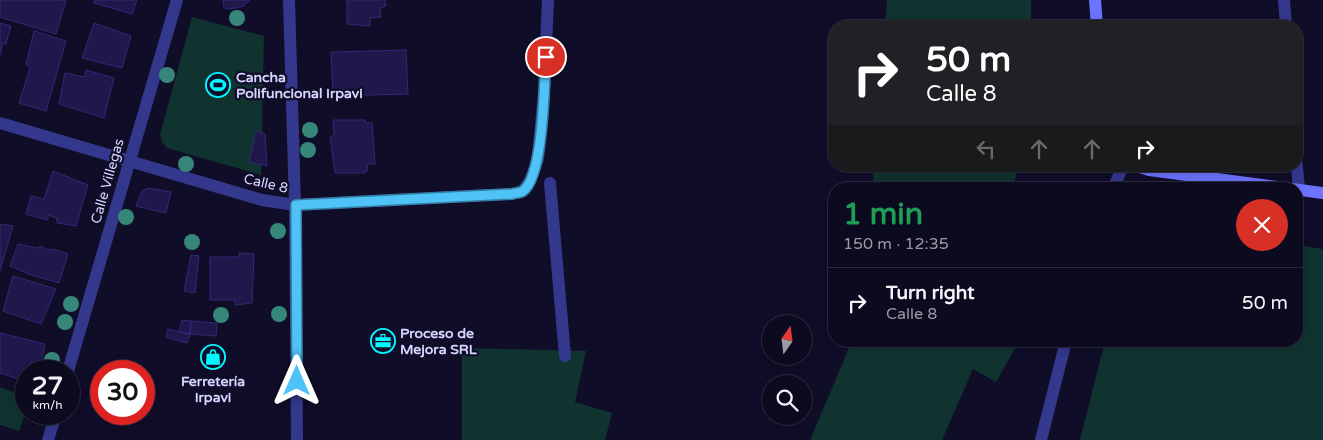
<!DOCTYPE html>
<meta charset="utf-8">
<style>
body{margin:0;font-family:"Varela Round",sans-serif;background:#1a182c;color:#f1f3f6;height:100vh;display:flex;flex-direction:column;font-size:19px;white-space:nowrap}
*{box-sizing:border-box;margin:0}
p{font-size:16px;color:#9a9aa4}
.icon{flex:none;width:28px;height:28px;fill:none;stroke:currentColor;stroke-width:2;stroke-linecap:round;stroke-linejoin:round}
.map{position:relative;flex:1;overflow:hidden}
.drawer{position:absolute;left:828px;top:182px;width:475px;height:165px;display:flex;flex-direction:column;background:#0c0a1f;border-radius:20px;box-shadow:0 2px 8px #0003,0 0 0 1px #2c2b3d}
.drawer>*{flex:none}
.banner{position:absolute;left:828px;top:20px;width:475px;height:152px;border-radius:20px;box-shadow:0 2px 8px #0003,0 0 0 1px #2c2b3d;background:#202124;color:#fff;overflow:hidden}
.needle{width:32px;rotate:14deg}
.tools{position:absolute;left:762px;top:315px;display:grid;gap:10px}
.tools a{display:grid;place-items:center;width:50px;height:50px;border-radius:50%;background:#0c0a1f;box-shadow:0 2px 8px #0003,0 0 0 1px #2c2b3d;font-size:25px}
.speed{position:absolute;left:15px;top:360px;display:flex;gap:10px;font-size:25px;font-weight:700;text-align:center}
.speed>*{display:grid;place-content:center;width:65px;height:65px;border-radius:50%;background:#0c0a1f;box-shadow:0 2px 8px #0003,0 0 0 1px #2c2b3d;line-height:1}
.speed small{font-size:12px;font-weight:400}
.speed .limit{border:8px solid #d22;background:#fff;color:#111}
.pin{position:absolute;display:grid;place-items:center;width:42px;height:42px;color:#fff;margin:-21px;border:2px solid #fff;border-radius:50%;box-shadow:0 1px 5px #0007}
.me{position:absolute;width:55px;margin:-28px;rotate:0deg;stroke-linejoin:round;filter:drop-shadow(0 0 4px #0008)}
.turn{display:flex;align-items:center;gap:18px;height:105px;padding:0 15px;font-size:22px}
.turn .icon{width:65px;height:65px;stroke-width:2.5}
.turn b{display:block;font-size:35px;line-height:42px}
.lanes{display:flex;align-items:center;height:48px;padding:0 15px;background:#0003;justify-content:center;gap:25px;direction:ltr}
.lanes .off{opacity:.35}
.round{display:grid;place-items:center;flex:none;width:52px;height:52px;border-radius:26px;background:#1a182c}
.overview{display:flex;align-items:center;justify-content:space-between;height:85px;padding:0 15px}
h1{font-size:30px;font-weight:700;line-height:38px;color:#1e9e55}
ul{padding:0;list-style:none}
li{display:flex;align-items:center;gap:15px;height:70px;padding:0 15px;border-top:1px solid #2c2b3d}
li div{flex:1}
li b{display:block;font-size:19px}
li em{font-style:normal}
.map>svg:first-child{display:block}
.green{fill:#10332f}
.building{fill:#1e184b;stroke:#322879}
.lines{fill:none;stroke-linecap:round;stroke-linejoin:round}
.street{stroke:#34388c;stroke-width:12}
.secondary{stroke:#6c73ff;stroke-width:12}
.tree{fill:#368779}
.route-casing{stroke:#337fa1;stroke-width:12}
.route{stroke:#4fc3f7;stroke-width:9}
.labels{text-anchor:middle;stroke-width:4.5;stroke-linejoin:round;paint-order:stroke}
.poi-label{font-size:14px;font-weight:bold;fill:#d7d5ff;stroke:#100d29;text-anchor:start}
.street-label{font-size:14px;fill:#d7d5ff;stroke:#100d29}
</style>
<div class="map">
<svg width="1323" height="440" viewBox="0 0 1323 440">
<rect width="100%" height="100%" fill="#100d29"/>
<!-- green -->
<path class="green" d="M887 0H1031V26H885Z
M192 17 264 36 261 175 167 148 162 142 160 135Z
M872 166H1018L1013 189H874Z
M1296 245 1323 249V440H1080L1105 341H1296Z
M852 341H1016L1017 345 996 382 973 369 942 440H810Z
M462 348 586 351 575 402 612 413 605 440H462Z
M0 387 26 397V411L19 431 0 425Z"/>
<!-- building -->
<path class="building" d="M0 0H66L56 34 0 17Z
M95 0H137L132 14 94 3Z
M223 0H250L244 6 230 9 224 8Z
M347 0H385L386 6 380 8 381 17 370 18V26L347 24Z
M0 23 11 26 6 44 3 43 0 55Z
M94 23 131 36 122 68 82 58Z
M34 31 66 41 46 111 19 103 30 68 26 64Z
M406 50 408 94 333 96 331 52Z
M86 70 114 78 104 118 59 104 65 73 85 77Z
M333 120H365L366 123H372L375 164H367L368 171 365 170V173H335L330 137 334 135Z
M256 131 265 134 267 166 249 162Z
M53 171 88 185 76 226 57 223V218L48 215V220L26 214 31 196 44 199Z
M148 188 171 192 166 213 136 206 142 191Z
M0 224 13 226 0 271Z
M18 244 37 248 40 246 48 250 53 249 68 254 59 283 31 275 10 266Z
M239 253 254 254 252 303 235 305V300H210V257H239Z
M191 255 199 256 195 293 184 291Z
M13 276 56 289 41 324 3 311Z
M182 320 191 321 190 334 179 332Z
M191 321 217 323 216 336 190 334Z
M168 329 190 334 187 343 166 337Z
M0 333 45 344 41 365 31 361 25 381 0 373Z"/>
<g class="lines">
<!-- street -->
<path class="street" d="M289 0 295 205 297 440
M1284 0 1286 26
M0 123 262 200 295 205 512 194 523 191 530 181 538 159 544 92 548 0
M1296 157 1299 189
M550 183 565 356
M1113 189 1123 166
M68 371 177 0
M48 440 56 414
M1041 440 1066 341"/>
<!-- secondary -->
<path class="secondary" d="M1095 0 1097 26
M1137 166 1149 170 1323 193"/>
</g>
<!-- trees -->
<g class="tree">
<circle cx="237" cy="18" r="8"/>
<circle cx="167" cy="75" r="8"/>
<circle cx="310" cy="130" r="8"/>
<circle cx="308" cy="150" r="8"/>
<circle cx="186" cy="164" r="8"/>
<circle cx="126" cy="217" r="8"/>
<circle cx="278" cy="231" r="8"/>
<circle cx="192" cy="242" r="8"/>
<circle cx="71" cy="304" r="8"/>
<circle cx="279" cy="314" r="8"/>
<circle cx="221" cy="315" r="8"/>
<circle cx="65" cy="322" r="8"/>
<circle cx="52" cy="360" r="8"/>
</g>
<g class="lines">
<defs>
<path id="route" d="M297 381 296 205 512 194C515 193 521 193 523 191 544 175 544 83 546 57"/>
</defs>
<!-- route casing -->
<use href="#route" class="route-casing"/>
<!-- route -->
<use href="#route" class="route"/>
</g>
<!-- icons -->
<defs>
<symbol id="stadium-ring" viewBox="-11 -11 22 22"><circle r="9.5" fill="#100d29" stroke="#01f8ff" stroke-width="1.5"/><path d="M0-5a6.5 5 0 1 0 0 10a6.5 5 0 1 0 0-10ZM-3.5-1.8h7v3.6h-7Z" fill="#01f8ff"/></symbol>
<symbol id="office-ring" viewBox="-11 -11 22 22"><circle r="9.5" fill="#100d29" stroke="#01f8ff" stroke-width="1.5"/><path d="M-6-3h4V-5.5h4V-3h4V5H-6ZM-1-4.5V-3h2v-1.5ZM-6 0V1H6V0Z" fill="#01f8ff"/></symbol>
<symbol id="shop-ring" viewBox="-11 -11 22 22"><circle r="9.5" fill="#100d29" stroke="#01f8ff" stroke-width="1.5"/><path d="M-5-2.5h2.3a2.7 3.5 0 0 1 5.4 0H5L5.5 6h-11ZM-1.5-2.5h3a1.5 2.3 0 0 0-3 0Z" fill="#01f8ff"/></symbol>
</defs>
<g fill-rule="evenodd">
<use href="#stadium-ring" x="204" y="71" width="28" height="28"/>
<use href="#office-ring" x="369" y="327" width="28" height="28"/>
<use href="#shop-ring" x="199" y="343" width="28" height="28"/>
</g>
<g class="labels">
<!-- poi labels -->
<g class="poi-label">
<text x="236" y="82">Cancha<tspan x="236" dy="16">Polifuncional Irpavi</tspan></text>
<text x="400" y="338">Proceso de<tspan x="400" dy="16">Mejora SRL</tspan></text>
<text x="213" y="386" text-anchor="middle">Ferretería<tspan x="213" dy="16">Irpavi</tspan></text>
</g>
<!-- street labels -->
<g class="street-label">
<text transform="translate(107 181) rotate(-74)" y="5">Calle Villegas</text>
<text transform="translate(266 183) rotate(13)" y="5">Calle 8</text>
</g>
</g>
</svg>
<div class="tools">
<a><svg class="needle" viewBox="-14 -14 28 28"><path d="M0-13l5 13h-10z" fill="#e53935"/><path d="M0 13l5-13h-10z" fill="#9a9aa4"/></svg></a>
<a><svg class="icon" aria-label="search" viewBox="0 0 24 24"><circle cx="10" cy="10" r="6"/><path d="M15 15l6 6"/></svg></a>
</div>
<div class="speed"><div>27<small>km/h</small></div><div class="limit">30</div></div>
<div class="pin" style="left:546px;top:57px;background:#d93025"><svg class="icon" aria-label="arrive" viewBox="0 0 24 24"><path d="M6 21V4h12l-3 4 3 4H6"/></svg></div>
<svg class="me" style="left:297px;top:381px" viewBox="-20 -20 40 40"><path d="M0-17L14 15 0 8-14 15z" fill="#4fc3f7" stroke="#fff" stroke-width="4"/></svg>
<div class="banner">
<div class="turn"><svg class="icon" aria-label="right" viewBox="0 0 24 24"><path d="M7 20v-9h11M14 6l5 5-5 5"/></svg><div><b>50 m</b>Calle 8</div></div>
<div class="lanes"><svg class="icon off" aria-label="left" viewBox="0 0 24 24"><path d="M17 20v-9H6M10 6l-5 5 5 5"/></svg><svg class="icon off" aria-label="ahead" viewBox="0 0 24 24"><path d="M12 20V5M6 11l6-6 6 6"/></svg><svg class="icon off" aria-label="ahead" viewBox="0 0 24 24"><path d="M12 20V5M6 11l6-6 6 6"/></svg><svg class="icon" aria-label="right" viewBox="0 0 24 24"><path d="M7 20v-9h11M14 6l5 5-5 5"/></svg></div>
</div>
<section class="drawer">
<div class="overview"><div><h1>1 min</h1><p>150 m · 12:35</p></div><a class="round" style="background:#d93025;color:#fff"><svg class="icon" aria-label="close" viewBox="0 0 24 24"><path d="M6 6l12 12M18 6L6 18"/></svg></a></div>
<ul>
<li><svg class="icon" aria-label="right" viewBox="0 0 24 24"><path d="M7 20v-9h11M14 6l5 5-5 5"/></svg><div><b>Turn right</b><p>Calle 8</p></div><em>50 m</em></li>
</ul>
</section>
</div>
